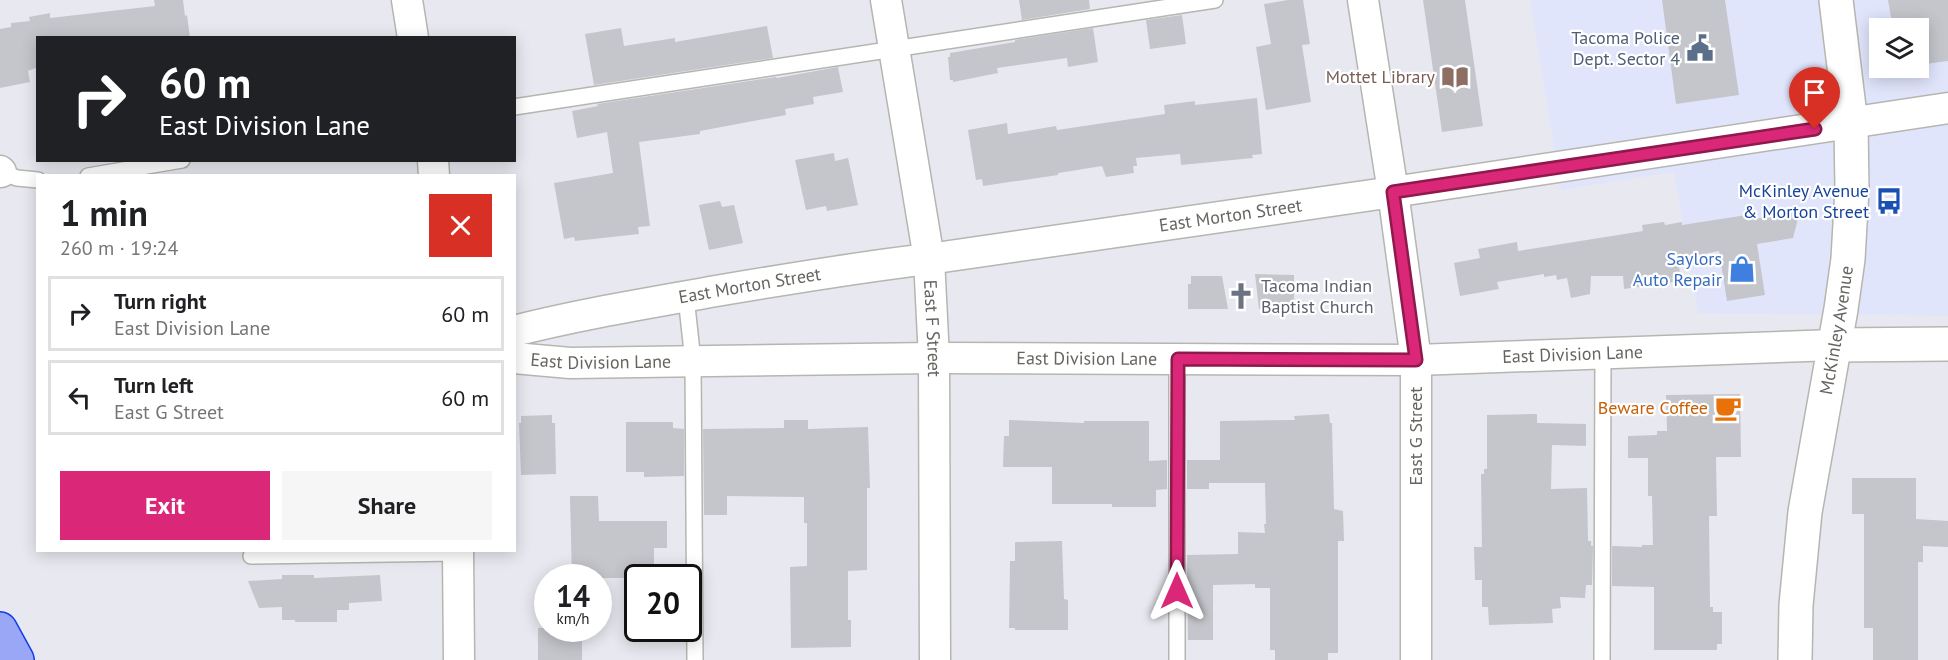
<!DOCTYPE html>
<meta charset="utf-8">
<style>
body{margin:0;font-family:"PT Sans",sans-serif;background:#f6f6f6;color:#202124;height:100vh;display:flex;flex-direction:column;font-size:22px;white-space:nowrap}
*{box-sizing:border-box;margin:0}
p{font-size:20px;color:#757577}
.icon{flex:none;width:33px;height:33px;fill:none;stroke:currentColor;stroke-width:2;stroke-linecap:round;stroke-linejoin:round}
.map{position:relative;flex:1;overflow:hidden}
.panel{position:absolute;left:36px;top:174px;width:480px;height:378px;display:flex;flex-direction:column;background:#fff;border-radius:0px;box-shadow:0 3px 15px #0003}
.panel>*{flex:none}
.banner{position:absolute;left:36px;top:36px;width:480px;height:126px;border-radius:0px;box-shadow:0 3px 15px #0003;background:#202124;color:#fff;overflow:hidden}
.buttons{position:absolute;left:1869px;top:18px;display:grid;gap:12px}
.buttons a{display:grid;place-items:center;width:60px;height:60px;border-radius:0px;background:#fff;box-shadow:0 3px 15px #0003;font-size:30px}
.speed{position:absolute;left:534px;top:564px;display:flex;gap:12px;font-size:30px;font-weight:700;text-align:center}
.speed>*{display:grid;place-content:center;width:78px;height:78px;border-radius:50%;background:#fff;box-shadow:0 3px 15px #0003;line-height:1}
.speed small{font-size:15px;font-weight:400}
.speed .limit{border:3px solid #111;border-radius:9px;background:#fff;color:#111}
.pin{position:absolute;display:grid;place-items:center;width:51px;height:51px;color:#fff;margin:-62px -26px;border-radius:50% 50% 50% 0;rotate:-45deg;box-shadow:0 0 6px #0007}
.pin .icon{rotate:45deg}
.me{position:absolute;width:66px;margin:-33px;rotate:0deg;stroke-linejoin:round;filter:drop-shadow(0 0 4px #0008)}
.turn{display:flex;align-items:center;gap:21px;height:126px;padding:0 24px;font-size:27px}
.turn .icon{width:78px;height:78px;stroke-width:2.5}
.turn b{display:block;font-size:42px;line-height:51px}
.round{display:grid;place-items:center;flex:none;width:63px;height:63px;border-radius:0px;background:#f6f6f6}
.summary{display:flex;align-items:center;justify-content:space-between;height:102px;padding:0 24px}
h1{font-size:36px;font-weight:700;line-height:45px}
.action{display:flex;gap:12px;margin-top:auto;padding:12px 24px}
.action a{flex:1;height:69px;border-radius:0px;background:#db2777;color:#fff;font-size:24px;font-weight:700;line-height:69px;text-align:center}
.action a+a{background:#f6f6f6;color:#202124}
ul{padding:0;list-style:none}
li{display:flex;align-items:center;gap:18px;height:75px;margin:0 12px 9px;padding:0 12px;border:3px solid #e0e0e0;border-radius:0px}
li div{flex:1}
li b{display:block;font-size:22px}
li em{font-style:normal}
.map>svg:first-child{display:block}
.commercial{fill:#e1e5fc;fill-rule:evenodd}
.building{fill:#c4c6cc}
.lines{fill:none;stroke-linecap:round;stroke-linejoin:round}
.service-casing{stroke:#b6b5b0;stroke-width:18}
.minor-casing{stroke:#b6b5b0;stroke-width:33}
.tertiary-casing{stroke:#b6b5b0;stroke-width:36}
.motorway-casing{stroke:#103de9;stroke-width:36}
.service{stroke:#fff;stroke-width:15}
.minor{stroke:#fff;stroke-width:30}
.tertiary{stroke:#fff;stroke-width:33}
.motorway{stroke:#99a7f6;stroke-width:33}
.route-casing{stroke:#8e194d;stroke-width:15}
.route{stroke:#db2777;stroke-width:10}
.labels{text-anchor:middle;stroke-width:4.5;stroke-linejoin:round;paint-order:stroke}
.service-label{font-size:18px;fill:#4e5e75;stroke:#fff;text-anchor:end}
.education-label{font-size:18px;fill:#785e54;stroke:#fff;text-anchor:end}
.transit-label{font-size:18px;fill:#164399;stroke:#fff;text-anchor:end}
.street-label{font-size:18px;fill:#67645f;stroke:#fff}
.shop-label{font-size:18px;fill:#366cbe;stroke:#fff;text-anchor:end}
.worship-label{font-size:18px;fill:#5b616d;stroke:#fff;text-anchor:start}
.food-label{font-size:18px;fill:#c56008;stroke:#fff;text-anchor:end}
</style>
<div class="map">
<svg width="1948" height="660" viewBox="0 0 1948 660">
<rect width="100%" height="100%" fill="#e8e9f0"/>
<!-- commercial -->
<path class="commercial" d="M1530 0H1948V316L1698 313 1674 172 1561 190ZM1880 28H1918V68H1880Z"/>
<!-- building -->
<path class="building" d="M154 0H183L185 16 187 15 190 38H38V67L28 71 30 82 0 88V29L11 27V23L30 21 29 17 50 13V18L155 6Z
M1019 0H1089L1090 9 1022 20Z
M1288 0H1303L1310 44 1302 45 1311 102 1266 110 1256 47 1271 44 1264 4Z
M1423 0H1465L1483 126 1442 132Z
M1662 0H1725L1739 95 1676 104Z
M1888 0H1948V61L1918 65V28H1893Z
M1182 15 1186 44 1150 49 1146 20Z
M767 26 773 58 594 85 585 34 621 28 624 46 675 38V42Z
M1093 28 1098 62 1068 67 1067 58 997 68 998 73 953 82V80H950L948 57H950V53L1015 42V40Z
M838 67 843 92 813 97 814 104 785 109 786 115 700 131V134L639 142 650 226 638 227 639 234 575 241 574 237 564 239 554 183 613 173 607 132 577 138 572 111 598 106 597 104 776 77 777 78Z
M1257 98 1262 154 1252 155 1253 158 1181 165 1180 154 1136 158 1137 166H1133L1134 173 1106 177 1102 166 1058 173V175L983 186 982 179 976 180 968 130 1007 123 1008 134 1056 126 1057 130 1165 114 1164 105 1195 101V105Z
M834 153 835 161 848 158 858 205 827 211 826 206 806 210 795 160Z
M720 201 722 207 734 205 743 243 709 250 699 205Z
M1800 211 1793 238 1757 244 1765 295 1727 301 1719 251 1678 259 1681 281 1624 289 1623 276H1591L1590 294 1571 298 1567 278 1557 280 1556 275 1544 277V274L1497 282 1499 289 1460 296 1454 263 1480 258 1478 249 1517 242 1518 251 1643 231 1642 225 1664 222 1665 225 1682 222V225L1753 214 1754 219Z
M1255 274 1294 275V309H1259Z
M1191 276H1222L1228 309H1188V284H1191Z
M1740 394 1741 457H1716L1717 516H1709L1710 607H1713V612H1722V644H1717V650H1654V587L1612 586V546L1642 547V545H1653L1652 496H1648V458H1628V436L1657 435V431H1667L1666 395Z
M1329 414 1330 423H1332L1334 509 1343 511 1344 541H1338V653H1328V660H1275V650H1270V588H1255V584L1213 585V640H1188L1187 555 1238 554V532L1265 533 1264 524H1266L1265 483H1209V489H1187V460H1220V421L1295 420 1294 416Z
M1537 414V423L1586 424V446L1552 445 1551 489 1587 488 1588 541H1591V546H1593L1592 585H1586L1585 598 1560 597 1561 608 1552 609 1553 623 1489 625 1488 607H1482V580H1475L1474 547H1482L1481 474H1484V469H1487V415Z
M552 415V423H555L556 474 521 475 519 423H521V416Z
M784 420H808V429L868 427 870 488H867V570L848 571V620H851V647L791 648 790 567 807 566V523H804V497L727 496V515H704L703 429 784 428Z
M1009 420 1084 423V421H1149V461L1167 460V489L1156 490V507H1112V504H1052V467H1003L1004 436H1009Z
M626 422H673V428L684 429V476L644 477V472H626Z
M1852 478H1916V519L1948 521V547L1923 546V562H1918V660H1873V628H1864V514H1852Z
M570 496H598L599 521H667V548H654V578H572Z
M1062 541 1064 599 1068 600V630H1015V628H1009L1010 561H1015V542Z
M282 575H314V578L380 575 382 601 349 603V610H337V622H295V620H282V607L259 608 248 581 282 579Z
M538 628H582V660H538Z"/>
<g class="lines">
<defs>
<path id="service" d="M514 107 1215 0
M1 172 17 178 38 180
M88 176 182 160
M686 297 693 361 695 660
M251 556 458 553
M1177 660V359
M1602 660 1603 352"/>
<g id="minor">
<path d="M407 0 413 38"/>
<path id="s1" d="M886 0 929 259 934 358 935 660"/>
<path d="M1363 0 1393 192 1416 360V660"/>
<path d="M433 160 434 176"/>
<path d="M0 171 1 172"/>
<path id="s2" d="M514 331C581 314 649 303 716 291 787 279 858 267 929 259L1393 192 1948 108"/>
<path id="s3" d="M514 358 570 363 934 358 1416 360 1835 345"/>
<path d="M458 550 459 660"/>
</g>
<g id="tertiary">
<path d="M1835 345 1948 344"/>
<path id="s4" d="M1795 660 1796 605 1805 512 1841 309 1848 259 1852 189 1851 124 1836 0"/>
</g>
<path id="motorway" d="M0 629 17 660"/>
</defs>
<!-- service casing -->
<use href="#service" class="service-casing"/>
<!-- minor casing -->
<use href="#minor" class="minor-casing"/>
<!-- tertiary casing -->
<use href="#tertiary" class="tertiary-casing"/>
<!-- motorway casing -->
<use href="#motorway" class="motorway-casing"/>
<!-- service -->
<use href="#service" class="service"/>
<!-- minor -->
<use href="#minor" class="minor"/>
<!-- tertiary -->
<use href="#tertiary" class="tertiary"/>
<!-- motorway -->
<use href="#motorway" class="motorway"/>
</g>
<g class="lines">
<defs>
<path id="route" d="M1177 591 1178 359 1416 360 1393 192 1815 129"/>
</defs>
<!-- route casing -->
<use href="#route" class="route-casing"/>
<!-- route -->
<use href="#route" class="route"/>
</g>
<!-- icons -->
<defs>
<symbol id="civic-bare" viewBox="-9 -9 18 18"><path d="M-.6-6.5H3V-4.5H.6V-3L4-1V1h2V6H-6V1h2V-1L-.6-3ZM-1.2 2.5V6h2.4V2.5Z" fill="#5c6f8a" stroke="#fff" stroke-width="2.5" paint-order="stroke"/></symbol>
<symbol id="library-bare" viewBox="-9 -9 18 18"><path d="M-6-4Q-3-5.5-.7-3.5V5Q-3 3-6 4ZM6-4Q3-5.5 .7-3.5V5Q3 3 6 4Z" fill="#8d6e63" stroke="#fff" stroke-width="2.5" paint-order="stroke"/></symbol>
<symbol id="bus-bare" viewBox="-9 -9 18 18"><path d="M-5-6H5V4H4V6H2V4H-2V6H-4V4H-5ZM-3.5-4V0h7V-4ZM-3.5 1.2v1.5H-2V1.2ZM2 1.2v1.5H3.5V1.2Z" fill="#1a4fb4" stroke="#fff" stroke-width="2.5" paint-order="stroke"/></symbol>
<symbol id="shop-bare" viewBox="-9 -9 18 18"><path d="M-5-2.5h2.3a2.7 3.5 0 0 1 5.4 0H5L5.5 6h-11ZM-1.5-2.5h3a1.5 2.3 0 0 0-3 0Z" fill="#3f7fe0" stroke="#fff" stroke-width="2.5" paint-order="stroke"/></symbol>
<symbol id="church-bare" viewBox="-9 -9 18 18"><path d="M-1.2-6h2.4v3.5h3.3v2.4h-3.3V6h-2.4V-.1h-3.3v-2.4h3.3Z" fill="#6b7280" stroke="#fff" stroke-width="2.5" paint-order="stroke"/></symbol>
<symbol id="cafe-bare" viewBox="-9 -9 18 18"><path d="M-5.5-4.5H6V0H3Q3 3.5 0 3.5H-2.5Q-5.5 3.5-5.5 0ZM3-3.2v2h1.7v-2ZM-6 4.5H4V6H-6Z" fill="#e8710a" stroke="#fff" stroke-width="2.5" paint-order="stroke"/></symbol>
</defs>
<g fill-rule="evenodd">
<use href="#civic-bare" x="1681" y="29" width="38" height="38"/>
<use href="#library-bare" x="1436" y="58" width="38" height="38"/>
<use href="#bus-bare" x="1870" y="182" width="38" height="38"/>
<use href="#shop-bare" x="1723" y="250" width="38" height="38"/>
<use href="#church-bare" x="1222" y="277" width="38" height="38"/>
<use href="#cafe-bare" x="1709" y="389" width="38" height="38"/>
</g>
<g class="labels">
<!-- service labels -->
<g class="service-label">
<text x="1680" y="44">Tacoma Police<tspan x="1680" dy="21">Dept. Sector 4</tspan></text>
</g>
<!-- education labels -->
<g class="education-label">
<text x="1435" y="83">Mottet Library</text>
</g>
<!-- transit labels -->
<g class="transit-label">
<text x="1869" y="197">McKinley Avenue<tspan x="1869" dy="21">&amp; Morton Street</tspan></text>
</g>
<!-- street labels -->
<g class="street-label">
<text dy="6" stroke="none"><textPath href="#s2" startOffset="726">East Morton Street</textPath></text>
<text dy="6" stroke="none"><textPath href="#s2" startOffset="240">East Morton Street</textPath></text>
<text dy="6" stroke="none"><textPath href="#s1" startOffset="332">East F Street</textPath></text>
<text dy="6" stroke="none"><textPath href="#s4" startOffset="333">McKinley Avenue</textPath></text>
<text dy="6" stroke="none"><textPath href="#s3" startOffset="1059">East Division Lane</textPath></text>
<text dy="6" stroke="none"><textPath href="#s3" startOffset="573">East Division Lane</textPath></text>
<text dy="6" stroke="none"><textPath href="#s3" startOffset="87">East Division Lane</textPath></text>
<text transform="translate(1416 436) rotate(-90)" y="6">East G Street</text>
</g>
<!-- shop labels -->
<g class="shop-label">
<text x="1722" y="265">Saylors<tspan x="1722" dy="21">Auto Repair</tspan></text>
</g>
<!-- worship labels -->
<g class="worship-label">
<text x="1261" y="292">Tacoma Indian<tspan x="1261" dy="21">Baptist Church</tspan></text>
</g>
<!-- food labels -->
<g class="food-label">
<text x="1708" y="414">Beware Coffee</text>
</g>
</g>
</svg>
<div class="buttons">
<a><svg class="icon" aria-label="layers" viewBox="0 0 24 24"><path d="M12 4l9 5-9 5-9-5zM3 14l9 5 9-5"/></svg></a>
</div>
<div class="speed"><div>14<small>km/h</small></div><div class="limit">20</div></div>
<div class="pin" style="left:1815px;top:129px;background:#d93025"><svg class="icon" aria-label="arrive" viewBox="0 0 24 24"><path d="M6 21V4h12l-3 4 3 4H6"/></svg></div>
<svg class="me" style="left:1177px;top:591px" viewBox="-20 -20 40 40"><path d="M0-17L14 15 0 8-14 15z" fill="#db2777" stroke="#fff" stroke-width="4"/></svg>
<div class="banner">
<div class="turn"><svg class="icon" aria-label="right" viewBox="0 0 24 24"><path d="M7 20v-9h11M14 6l5 5-5 5"/></svg><div><b>60 m</b>East Division Lane</div></div>
</div>
<section class="panel">
<div class="summary"><div><h1>1 min</h1><p>260 m · 19:24</p></div><a class="round" style="background:#d93025;color:#fff"><svg class="icon" aria-label="close" viewBox="0 0 24 24"><path d="M6 6l12 12M18 6L6 18"/></svg></a></div>
<ul>
<li><svg class="icon" aria-label="right" viewBox="0 0 24 24"><path d="M7 20v-9h11M14 6l5 5-5 5"/></svg><div><b>Turn right</b><p>East Division Lane</p></div><em>60 m</em></li>
<li><svg class="icon" aria-label="left" viewBox="0 0 24 24"><path d="M17 20v-9H6M10 6l-5 5 5 5"/></svg><div><b>Turn left</b><p>East G Street</p></div><em>60 m</em></li>
</ul>
<div class="action"><a>Exit</a><a>Share</a></div>
</section>
</div>
